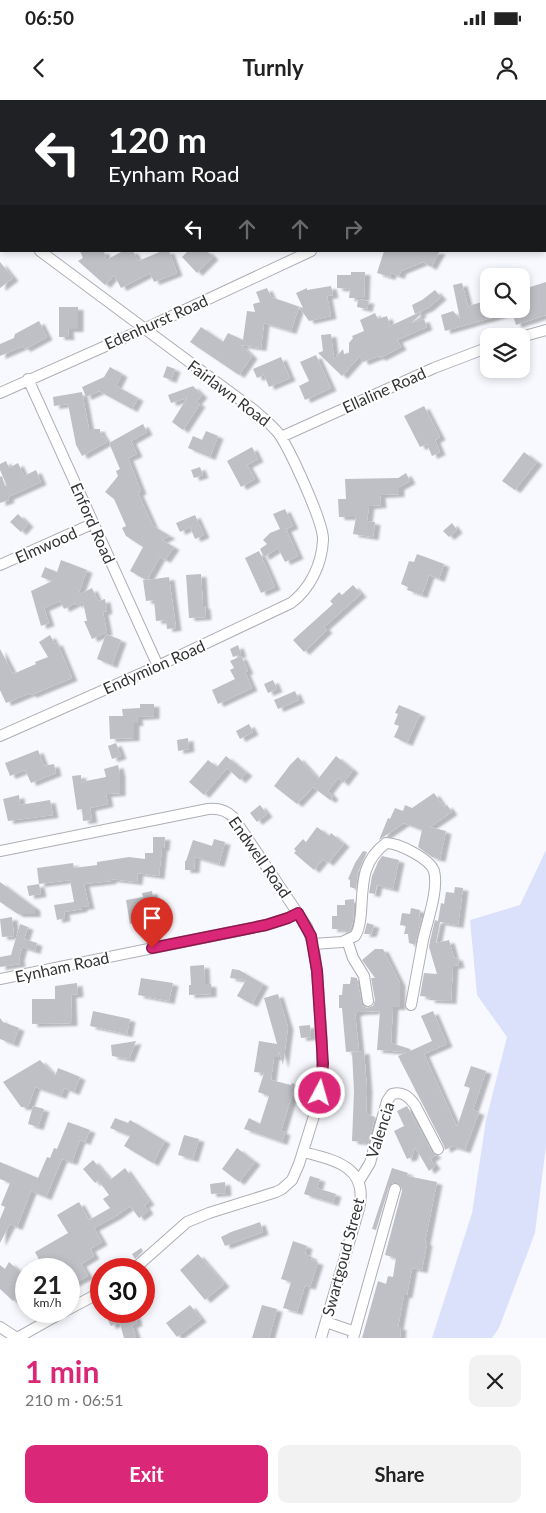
<!DOCTYPE html>
<meta charset="utf-8">
<style>
body{margin:0;font-family:Lato,sans-serif;background:#f2f2f2;color:#222;height:100vh;display:flex;flex-direction:column;font-size:19px;white-space:nowrap}
*{box-sizing:border-box;margin:0}
p{font-size:16px;color:#767676}
.icon{flex:none;width:28px;height:28px;fill:none;stroke:currentColor;stroke-width:2;stroke-linecap:round;stroke-linejoin:round}
.map{position:relative;height:1238px;overflow:hidden}
.details{display:flex;flex-direction:column;background:#fff;flex:1}
.details>*{flex:none}
.hud{position:absolute;left:0px;top:0px;width:546px;height:152px;box-shadow:0 2px 8px #0003;background:#202124;color:#fff;overflow:hidden}
.tools{position:absolute;left:480px;top:168px;display:grid;gap:10px}
.tools a{display:grid;place-items:center;width:50px;height:50px;border-radius:10px;background:#fff;box-shadow:0 2px 8px #0003;font-size:25px}
.speed{position:absolute;left:15px;top:1158px;display:flex;gap:10px;font-size:25px;font-weight:700;text-align:center}
.speed>*{display:grid;place-content:center;width:65px;height:65px;border-radius:50%;background:#fff;box-shadow:0 2px 8px #0003;line-height:1}
.speed small{font-size:12px;font-weight:400}
.speed .limit{border:8px solid #d22;background:#fff;color:#111}
.pin{position:absolute;display:grid;place-items:center;width:42px;height:42px;color:#fff;margin:-51px -21px;border-radius:50% 50% 50% 0;rotate:-45deg;box-shadow:0 0 5px #0007}
.pin .icon{rotate:45deg}
.me{position:absolute;width:55px;margin:-28px;rotate:6deg;stroke-linejoin:round;filter:drop-shadow(0 0 4px #0008)}
.turn{display:flex;align-items:center;gap:18px;height:105px;padding:0 25px;font-size:22px}
.turn .icon{width:65px;height:65px;stroke-width:2.5}
.turn b{display:block;font-size:35px;line-height:42px}
.lanes{display:flex;align-items:center;height:48px;padding:0 25px;background:#0003;justify-content:center;gap:25px;direction:ltr}
.lanes .off{opacity:.35}
.round{display:grid;place-items:center;flex:none;width:52px;height:52px;border-radius:10px;background:#f2f2f2}
.headline{display:flex;align-items:center;justify-content:space-between;height:85px;padding:0 25px}
h1{font-size:30px;font-weight:700;line-height:38px;color:#db2777}
.button{display:flex;gap:10px;margin-top:auto;padding:10px 25px}
.button a{flex:1;height:58px;border-radius:10px;background:#db2777;color:#fff;font-size:20px;font-weight:700;line-height:58px;text-align:center}
.button a+a{background:#f2f2f2;color:#222}
.status{display:flex;justify-content:space-between;align-items:center;height:35px;padding:0 25px;background:#fff;direction:ltr}
.status svg{height:14px;fill:currentColor}
header{display:flex;justify-content:space-between;align-items:center;height:65px;padding:0 25px;background:#fff;font-size:22px;font-weight:700}
.map>svg:first-child{display:block}
.green{fill:#dce1fb}
.building{fill:#bfc0c5;filter:url(#shadow)}
.lines{fill:none;stroke-linecap:round;stroke-linejoin:round}
.street-casing{stroke:#aeafb4;stroke-width:12}
.street{stroke:#fff;stroke-width:10}
.route-casing{stroke:#8e194d;stroke-width:12}
.route{stroke:#db2777;stroke-width:9}
.labels{text-anchor:middle;stroke-width:4;stroke-linejoin:round;paint-order:stroke}
.street-label{font-size:16px;fill:#333436;stroke:#fff}
</style>
<div class="status"><b>06:50</b><svg viewBox="0 0 49 12"><path d="M0 12V9h3v3zM5 12V6h3v6zM10 12V3h3v9zM15 12V0h3v12zM26 1h20v11H26zM47 4h2v5h-2z"/></svg></div>
<header><svg class="icon" aria-label="back" viewBox="0 0 24 24"><path d="M15 5l-7 7 7 7"/></svg>Turnly<svg class="icon" aria-label="person" viewBox="0 0 24 24"><circle cx="12" cy="8" r="4"/><path d="M4 21q1-7 8-7t8 7"/></svg></header>
<div class="map">
<svg width="546" height="1238" viewBox="0 0 546 1238">
<defs>
<filter id="shadow"><feDropShadow dx="5.5" dy="3" stdDeviation="1" flood-color="#0004"/></filter>
</defs>
<rect width="100%" height="100%" fill="#f8f9fe"/>
<!-- green -->
<path class="green" d="M546 750V1046L535 1133 499 1228 492 1238H432L472 1113 486 1020 507 937 477 895 470 820 520 805Z"/>
<!-- building -->
<path class="building" d="M80 151H104L106 160 123 151H133L138 161 162 151H169L177 173 154 182 150 173 121 188 114 175 105 185 78 161 83 158Z
M188 151H207L213 157 197 173 182 157Z
M384 151H440L431 167 423 162 401 171 399 176 391 173 390 177 377 173Z
M0 162 13 178 0 188Z
M351 172H365L364 198H349L350 189 337 188V175H351Z
M546 182V215L516 225 512 212 445 231 441 215 453 211 460 219 453 185 462 183 468 206 489 200V209H521V190Z
M331 186 333 195 327 196 331 216 309 221 299 207 291 231 264 223 261 248 241 245 252 256 239 275 190 242 201 227 223 242 228 233 243 240 247 211 255 212 253 204 260 202 256 192 267 188 271 197 303 208 296 193 307 188V190Z
M435 190 441 197 428 208 415 214 412 205 422 200Z
M358 199 369 201 367 209 357 207Z
M59 207H78V229H68L69 237H59Z
M420 212 421 214 411 223 424 219 427 227 397 240 401 247 380 258 379 256 363 262 360 256 342 276 318 253 323 251 321 235 331 234 334 259 343 249 344 254 349 253V243L353 238 352 236 364 231 360 220 375 213 378 219 387 216 390 226Z
M39 221 47 237 25 249 23 246 0 256V244L14 238 15 234Z
M316 255 331 288 305 300 299 286 309 281 300 262Z
M281 257 290 278 269 287 264 275 257 278 253 269Z
M167 266 175 269 171 280 163 277Z
M110 267 122 274 116 286 138 298 132 309 99 291 86 297 82 287 104 277Z
M193 286 202 295 196 302 200 304 183 330 172 322 187 298 171 303 168 295Z
M82 292 89 329H100V332L107 342 82 356 76 345 68 304 54 306 53 297Z
M424 306 440 337 435 340 440 352 432 356 427 344 420 347 404 316Z
M143 324 147 332 131 341 137 354 128 358 141 391 138 393 153 426 170 436 162 440 174 447 165 460 160 457 147 480 169 477 176 528 167 529 166 520 156 521 154 500 146 501 143 480H146L130 471 143 447 126 436 122 428 126 426 114 399 105 392 118 376 116 371 120 369 109 343Z
M206 331 218 336 210 357 188 348 193 336 202 340Z
M252 347 258 359 247 365 255 379 241 387 227 361Z
M524 352 537 362 515 390 502 381Z
M6 361 9 368 18 363 24 376 36 370 41 382 8 397 9 400 0 403V377L2 376 5 386H7L0 370V364Z
M200 367 203 375 194 378 191 370Z
M406 373 410 381 399 387V394L380 395 381 405 369 406 367 421 375 422 373 437 353 434 356 417H339L338 399H346L345 379 398 378Z
M285 409 293 426 286 429 298 456 285 462 278 448 264 457 260 449 267 444 263 440 270 433 280 429 273 414Z
M18 414 28 424 21 432 10 422Z
M195 415 204 435 195 439 190 427 180 432 176 423Z
M452 423 457 430 449 437 443 431Z
M259 451 275 487 261 493 245 458Z
M417 454 444 464 439 479 429 475 422 495 407 490 408 487 401 484 409 461 414 462Z
M61 460 87 470 78 495 92 488 98 501 105 499 107 511 103 512 107 532 92 539 84 521H87L83 502 77 505 75 502 74 504 64 509 60 501 44 508 49 523 41 526 31 491 52 481 41 477 45 467 57 472Z
M201 474 203 506H205L206 517 189 518 186 475Z
M353 485 361 494 324 527 327 530 304 552 293 540 333 504 330 501 339 492 342 495Z
M106 534 121 540 112 565 97 559Z
M50 535 55 544 57 542 72 578 31 595 30 593 6 603 0 590V549L13 574 36 564 35 562 48 557 39 542Z
M238 545 241 554 233 557 230 549Z
M241 556 248 571 245 572 252 588 218 604 212 590 235 579 230 570 234 568 230 561Z
M273 580 277 589 268 593 264 584Z
M295 591 299 600 278 609 274 600Z
M140 604H154V616L137 617 138 623H134V638L110 639 109 616H123L122 609 140 608Z
M399 605 420 614 407 643 394 637 399 626 394 624 398 614 395 613Z
M249 624 253 632 240 639 236 631Z
M188 638 189 649 178 651 177 640Z
M116 643 121 656 112 659 108 646Z
M38 650 44 666 54 664 56 673 31 683 25 670 10 676 5 663Z
M226 656 247 673 240 680 227 668 204 695 189 682 208 660 217 667Z
M336 656 353 670 343 683 338 678 328 691 333 697 330 700 313 687 297 704 274 686 290 665 298 657 318 679Z
M118 665 120 674V693L106 694 108 704 90 708 92 720 83 721 82 709 77 710 72 676 81 675V682L106 677 104 669Z
M434 693 444 707 447 705 452 712 430 727 446 731 440 759 432 757 418 747 422 730 404 723 379 740 388 718 390 719 395 708 403 711 405 705 412 708Z
M19 695 20 705 50 700 53 715 8 721 3 699Z
M260 705 267 714 257 722 250 713Z
M317 727 329 736 331 733 344 744 328 763 323 759 314 770 294 753 296 751 294 749 303 739 306 742Z
M153 737H165L164 748H162L159 776 138 773 137 782 111 779V781L84 784 89 806 82 807V809L64 812 65 818 57 820 54 805 74 802 70 780 39 784 37 768 73 763 74 768 97 765V762L129 757 145 759V753H153Z
M214 739 225 742 219 764 195 757 194 770H185V761H186L193 740 212 746Z
M363 751 367 752 358 772 356 789 350 787V780L348 779 355 763Z
M382 756 399 760 393 789 377 785 375 794 369 793 372 776 378 762Z
M0 782 35 808V814H18L0 802Z
M39 784 41 794 29 796 27 786Z
M455 787 463 788 458 825 440 822 436 843 449 840 454 858 457 857 459 865 453 866 451 901 429 900 430 897 420 896 424 873 437 874 429 847 430 841 435 820 438 821 441 803 444 804 446 792 454 793Z
M152 791 157 820 130 824 126 800 143 797 142 793Z
M354 799 353 821 350 831 347 832 339 829H332V816H337V805H345V800Z
M411 808 420 810 419 817H422L415 845 409 843 408 834H404L406 826 400 825 402 813 410 814Z
M12 817 14 836 2 837 0 819Z
M367 823 374 825 371 834H364Z
M20 824 28 827 24 839 37 843 35 851 22 847 19 858 20 864 0 867V857L11 855Z
M375 849H383L400 883V907H393L391 943 410 949V951L432 941 421 916 433 911 447 944 424 954 457 1027 470 988 464 986 471 966 486 971 473 1010 479 1012 465 1050 452 1046 445 1050 444 1046 398 956 407 952 377 950 380 911 358 912V913H355L359 951 346 952 342 908H339V895H342L343 884H350L351 877 357 878 362 905 366 908 373 906 375 900 371 878H375L362 860Z
M204 865 205 884H211V894L189 895V885H191L190 866Z
M232 869 239 870 263 884 252 904 237 896 246 880 230 878Z
M141 878 173 883 169 901 138 895Z
M77 883 78 894 71 895 72 923 32 924V899H55V886Z
M278 894 288 927 283 965 279 951 278 957H274L271 980 291 985 292 983 299 986 301 980 311 984 309 989 313 991 312 998 293 992 281 1031 285 1032 282 1042 244 1029 249 1018 260 1024 269 996 258 992 264 973 254 972 259 941 277 944 264 898Z
M93 911 130 919 127 934 90 926Z
M0 918 3 922 19 928 13 944 0 939Z
M310 925 311 937 301 938 299 926Z
M136 941 129 959 112 956 111 945Z
M364 951 367 990 366 1014 375 1017 368 1045 362 1042 352 1041 354 991 352 952Z
M40 960 55 976 58 968 80 977 74 992 64 988 61 996 35 987 28 1007H21L3 982Z
M33 1006 44 1009 38 1027 28 1024Z
M407 1006 432 1052 436 1055 430 1059 435 1066 429 1071 415 1047 412 1057 407 1059 394 1031 404 1026 397 1011Z
M115 1018 128 1023 130 1020 165 1041 153 1063 124 1046 130 1036 110 1028Z
M68 1022 90 1030 85 1042 80 1040 72 1062 62 1059 46 1097 31 1091 17 1127 10 1124 0 1143V1119L5 1107 1 1105 10 1083 0 1079V1062L38 1078 47 1057 50 1058 54 1048 57 1049Z
M184 1035 199 1039 193 1059 178 1055Z
M237 1048 255 1062 239 1082 222 1069Z
M93 1060 110 1080 125 1068 149 1102 144 1105 148 1111 139 1118 130 1106 116 1116 94 1128 102 1142 90 1149 94 1156 81 1164 88 1176 69 1186V1169H66L63 1160 47 1169H44L35 1152 68 1133 57 1115 79 1102 89 1120 110 1108 103 1099 109 1095 98 1080 95 1083 83 1069Z
M392 1068 408 1073 407 1076 437 1082 425 1142 427 1143 422 1170 412 1168 407 1195H404L398 1227H401L400 1238H362L378 1181 386 1184 388 1176 393 1177 396 1158 385 1155 402 1091 401 1087 397 1083H393L389 1087 376 1130 372 1129Z
M310 1076 320 1079 317 1088 336 1094 333 1103 304 1094Z
M225 1082 226 1093 211 1094 210 1084Z
M260 1122 263 1132 225 1146 221 1137 231 1132Z
M293 1141 307 1146 305 1154 312 1157 311 1160 318 1162 310 1187 305 1185 297 1212 283 1208 291 1182 281 1179Z
M141 1148 143 1151 135 1159 132 1154Z
M198 1154 224 1184 205 1200 180 1170Z
M9 1162 26 1177 15 1189 20 1193 13 1201 0 1189V1165L5 1169Z
M190 1205 201 1219 177 1237 166 1223Z
M262 1205 277 1209 269 1238H252Z
M103 1211H113L119 1222 111 1226Z
M135 1215 137 1223 132 1225 136 1238H124L119 1220Z"/>
<g class="lines">
<defs>
<path id="street" d="M120 0 121 1
M237 1 240 0
M545 67H546
M0 110 1 109
M0 122 1 123
M521 237 546 230
M28 279 158 566
M0 293 144 229 311 151
M281 337 434 268 489 247
M0 465 92 424
M0 636 158 566 291 503C310 489 322 464 323 440 324 423 290 350 279 334 272 325 263 318 254 310L40 151
M0 751 208 709C218 708 226 710 233 717L307 827 313 844 317 871 322 943V983L318 1003 299 1064 292 1080 282 1089 276 1092 209 1113 187 1122 134 1169
M347 840 353 858 364 876 368 901
M313 844 342 842 355 836C360 829 360 821 361 813 363 784 361 762 386 743 399 743 430 759 434 771 439 789 427 822 423 840 419 862 415 883 411 905
M0 879 266 825 288 818 298 813
M303 1052C335 1060 369 1067 359 1109L321 1238
M359 1081 370 1063 387 1001 392 994C403 991 409 997 415 1005L438 1049
M69 1209 101 1192
M326 1222 355 1232
M0 1227 17 1238
M17 1238 65 1211
M353 1238 395 1089"/>
</defs>
<!-- street casing -->
<use href="#street" class="street-casing"/>
<!-- street -->
<use href="#street" class="street"/>
</g>
<g class="lines">
<defs>
<path id="route" d="M152 848 266 825 288 818 298 813 311 836 317 871 323 964 320 993"/>
</defs>
<!-- route casing -->
<use href="#route" class="route-casing"/>
<!-- route -->
<use href="#route" class="route"/>
</g>
<g class="labels">
<!-- street labels -->
<g class="street-label">
<text transform="translate(156 222) rotate(-24)" y="6">Edenhurst Road</text>
<text transform="translate(384 290) rotate(-24)" y="6">Ellaline Road</text>
<text transform="translate(229 293) rotate(37)" y="6">Fairlawn Road</text>
<text transform="translate(93 423) rotate(66)" y="6">Enford Road</text>
<text transform="translate(46 445) rotate(-24)" y="6">Elmwood</text>
<text transform="translate(154 567) rotate(-24)" y="6">Endymion Road</text>
<text transform="translate(260 757) rotate(55)" y="6">Endwell Road</text>
<text transform="translate(62 867) rotate(-12)" y="6">Eynham Road</text>
<text transform="translate(380 1030) rotate(-72)" y="6">Valencia</text>
<text transform="translate(343 1157) rotate(-75)" y="6">Swartgoud Street</text>
</g>
</g>
</svg>
<div class="tools">
<a><svg class="icon" aria-label="search" viewBox="0 0 24 24"><circle cx="10" cy="10" r="6"/><path d="M15 15l6 6"/></svg></a>
<a><svg class="icon" aria-label="layers" viewBox="0 0 24 24"><path d="M12 4l9 5-9 5-9-5zM3 14l9 5 9-5"/></svg></a>
</div>
<div class="speed"><div>21<small>km/h</small></div><div class="limit">30</div></div>
<div class="pin" style="left:152px;top:848px;background:#d93025"><svg class="icon" aria-label="arrive" viewBox="0 0 24 24"><path d="M6 21V4h12l-3 4 3 4H6"/></svg></div>
<svg class="me" style="left:320px;top:993px" viewBox="-20 -20 40 40"><circle r="17" fill="#db2777" stroke="#fff" stroke-width="3"/><path d="M0-11L8 9 0 5-8 9z" fill="#fff"/></svg>
<div class="hud">
<div class="turn"><svg class="icon" aria-label="left" viewBox="0 0 24 24"><path d="M17 20v-9H6M10 6l-5 5 5 5"/></svg><div><b>120 m</b>Eynham Road</div></div>
<div class="lanes"><svg class="icon" aria-label="left" viewBox="0 0 24 24"><path d="M17 20v-9H6M10 6l-5 5 5 5"/></svg><svg class="icon off" aria-label="ahead" viewBox="0 0 24 24"><path d="M12 20V5M6 11l6-6 6 6"/></svg><svg class="icon off" aria-label="ahead" viewBox="0 0 24 24"><path d="M12 20V5M6 11l6-6 6 6"/></svg><svg class="icon off" aria-label="right" viewBox="0 0 24 24"><path d="M7 20v-9h11M14 6l5 5-5 5"/></svg></div>
</div>
</div>
<section class="details">
<div class="headline"><div><h1>1 min</h1><p>210 m · 06:51</p></div><a class="round"><svg class="icon" aria-label="close" viewBox="0 0 24 24"><path d="M6 6l12 12M18 6L6 18"/></svg></a></div>
<div class="button"><a>Exit</a><a>Share</a></div>
</section>
